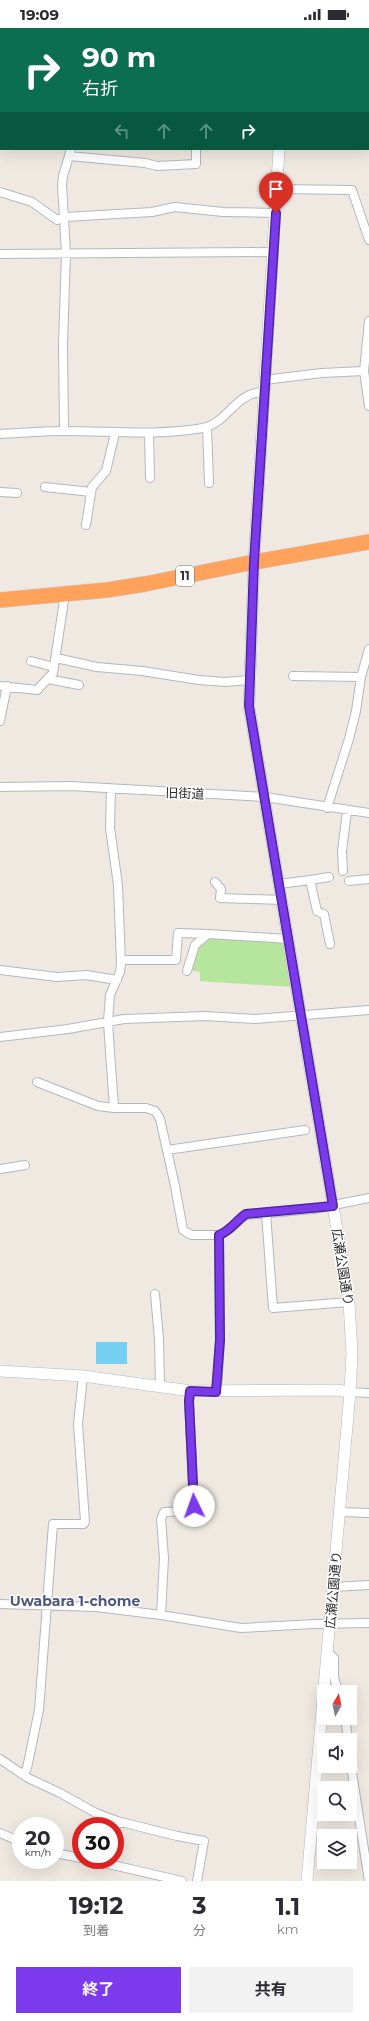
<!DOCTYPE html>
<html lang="ja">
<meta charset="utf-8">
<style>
body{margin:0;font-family:Montserrat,"Noto Sans JP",sans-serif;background:#f2f2f3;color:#2b2b33;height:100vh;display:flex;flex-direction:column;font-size:15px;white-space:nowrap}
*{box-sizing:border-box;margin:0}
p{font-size:13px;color:#7c7c81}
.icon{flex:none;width:22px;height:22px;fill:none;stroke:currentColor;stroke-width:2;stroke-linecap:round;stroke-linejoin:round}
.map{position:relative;height:1853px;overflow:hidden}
.details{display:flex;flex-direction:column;background:#fff;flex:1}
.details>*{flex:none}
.top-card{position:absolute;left:0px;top:0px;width:369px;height:122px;box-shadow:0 4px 16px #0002;background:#0b6e4f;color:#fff;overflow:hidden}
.needle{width:26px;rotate:9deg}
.buttons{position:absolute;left:317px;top:1657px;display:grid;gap:8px}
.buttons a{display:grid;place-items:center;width:40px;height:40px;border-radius:0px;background:#fff;box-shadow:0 4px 16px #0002;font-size:20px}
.speed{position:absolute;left:12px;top:1789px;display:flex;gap:8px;font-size:20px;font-weight:700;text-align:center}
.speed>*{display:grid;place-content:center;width:52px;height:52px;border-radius:50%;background:#fff;box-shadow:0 4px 16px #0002;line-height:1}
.speed small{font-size:10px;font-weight:400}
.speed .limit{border:6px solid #d22;background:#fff;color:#111}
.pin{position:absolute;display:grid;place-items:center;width:34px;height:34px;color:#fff;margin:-41px -17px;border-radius:50% 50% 50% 0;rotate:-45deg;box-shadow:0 0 4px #0007}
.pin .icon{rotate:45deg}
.me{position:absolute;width:44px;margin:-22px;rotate:357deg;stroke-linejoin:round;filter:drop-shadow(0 0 3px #0008)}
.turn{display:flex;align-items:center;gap:14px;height:84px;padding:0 16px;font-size:18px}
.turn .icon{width:52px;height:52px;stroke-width:2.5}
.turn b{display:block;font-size:28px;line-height:34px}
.lanes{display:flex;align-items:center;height:38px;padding:0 16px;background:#0003;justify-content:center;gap:20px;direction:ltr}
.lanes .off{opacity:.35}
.eta{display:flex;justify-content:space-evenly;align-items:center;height:68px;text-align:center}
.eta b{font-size:24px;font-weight:700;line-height:28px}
.primary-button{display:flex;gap:8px;margin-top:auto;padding:8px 16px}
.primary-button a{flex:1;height:46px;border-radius:0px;background:#7c3aed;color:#fff;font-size:16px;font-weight:700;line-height:46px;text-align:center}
.primary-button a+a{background:#f2f2f3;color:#2b2b33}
.status{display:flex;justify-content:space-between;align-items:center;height:28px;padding:0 20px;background:#fff;direction:ltr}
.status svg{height:11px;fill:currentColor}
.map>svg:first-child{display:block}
.green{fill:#b6e59e}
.water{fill:#75cff0}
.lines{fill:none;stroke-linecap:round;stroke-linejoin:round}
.street-casing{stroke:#b4b7c1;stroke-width:10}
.secondary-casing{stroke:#b4b7c1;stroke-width:12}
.highway-casing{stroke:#c9c9c9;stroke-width:16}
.street{stroke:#fff;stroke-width:8}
.secondary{stroke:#fff;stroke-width:11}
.highway{stroke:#ffa35c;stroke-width:15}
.route-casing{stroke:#51269a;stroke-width:10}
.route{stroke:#7c3aed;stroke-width:7}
.labels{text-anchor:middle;stroke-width:3;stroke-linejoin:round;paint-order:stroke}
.shield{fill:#fff;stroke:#6d6d6d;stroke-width:1}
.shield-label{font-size:12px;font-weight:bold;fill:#2e2e2e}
.street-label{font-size:13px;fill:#2e2e2e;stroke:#fff}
.neighbourhood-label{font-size:14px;font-weight:bold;fill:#4d5680;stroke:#fff}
</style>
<div class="status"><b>19:09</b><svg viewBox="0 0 49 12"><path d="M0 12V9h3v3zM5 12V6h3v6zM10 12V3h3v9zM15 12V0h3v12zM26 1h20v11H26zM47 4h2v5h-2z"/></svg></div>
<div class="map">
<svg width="369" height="1853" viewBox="0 0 369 1853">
<rect width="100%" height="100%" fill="#efe9e1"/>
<!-- green -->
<path class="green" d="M207 910 285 914 292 959 200 953V944L191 942 198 918Z"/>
<!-- water -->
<path class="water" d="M96 1314H127V1336H96Z"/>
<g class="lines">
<defs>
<path id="street" d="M368 15H369
M0 60H1
M0 103H1
M71 121 69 128 145 135 157 138 196 136V121
M277 161 352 162 369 212
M0 164 32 174 57 192 65 189 152 184 175 179 223 184 276 185
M0 226 273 224
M369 293 364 343 369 378
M264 352 322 345 364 343
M207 399 209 455
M64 403 63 315 66 225 62 157 63 148 69 128
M149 405 150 450
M0 406C21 405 43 403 64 403 110 403 157 408 203 400 228 395 235 364 264 364
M45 459 91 464
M0 464 17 465
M86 497 92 459 106 443 115 405
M56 630 97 639 142 643 199 652 226 654 249 652
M31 633 54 639
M293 648 361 649
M48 651 79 657
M0 658 37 662 53 645 65 566
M0 693 7 658
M0 759 71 758 265 769 369 785
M327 780 349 711 356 683 361 649 369 621
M343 843 342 823 347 783
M310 852 329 849
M349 853 369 851
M215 854 221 861 220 870 282 872
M279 856 310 852 317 883 324 886 330 916
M121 932H176L178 905 208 906
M0 942 57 949 86 947 117 952
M187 943 195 917 208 906 289 911
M108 993 110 967 120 944 121 936 118 857 110 800 111 761
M0 1009 68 1001 124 991 205 988 255 991 369 982
M37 1054 98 1078 114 1080 108 995
M114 1080H146L155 1083 160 1091 175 1158 183 1202 191 1207H219
M167 1122 305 1102
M0 1141 25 1137
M266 1185 273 1280 349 1274
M155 1266 159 1311 160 1359
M217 1364 220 1312 219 1207C230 1204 237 1192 246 1187L314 1181 369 1170
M350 1364 369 1365
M340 1484 369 1485
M333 1559 369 1557
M0 1576 96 1579 161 1587 241 1600 314 1596 369 1595
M161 1587 164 1530 161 1491 164 1484 190 1483 194 1478 189 1373 191 1363
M327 1623 334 1630V1649L338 1664
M345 1690 348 1712
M0 1731 28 1750 60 1765 96 1785 117 1793
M350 1732 369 1853
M24 1746 27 1740 39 1682 53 1496H84L85 1493 78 1396 83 1348
M115 1803 117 1793 177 1808 204 1813 197 1853
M0 1805 21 1814
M55 1825 81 1830
M91 1832 182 1853"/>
<path id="secondary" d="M267 0V1
M287 1V0
M279 121 254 534 249 678 349 1274 352 1325 350 1364 307 1853
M0 1343 83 1348 191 1363 336 1362 350 1364"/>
<path id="highway" d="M0 572 107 562 145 556 254 534 369 514"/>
</defs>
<!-- street casing -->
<use href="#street" class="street-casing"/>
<!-- secondary casing -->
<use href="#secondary" class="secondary-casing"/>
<!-- highway casing -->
<use href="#highway" class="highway-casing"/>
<!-- street -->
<use href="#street" class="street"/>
<!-- secondary -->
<use href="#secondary" class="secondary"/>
<!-- highway -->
<use href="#highway" class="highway"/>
</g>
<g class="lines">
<defs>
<path id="route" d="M194 1478 189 1373 190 1363 216 1364 220 1312 219 1207C229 1204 237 1192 246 1186L333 1178 249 678 254 534 276 185"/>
</defs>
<!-- route casing -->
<use href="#route" class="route-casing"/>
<!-- route -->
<use href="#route" class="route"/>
</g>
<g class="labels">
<!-- shield labels -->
<rect class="shield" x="176" y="538" width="18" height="20" rx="3"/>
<g class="shield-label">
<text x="185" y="552">11</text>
</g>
<!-- street labels -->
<g class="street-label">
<text transform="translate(185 765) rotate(2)" y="5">旧街道</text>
<text transform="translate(343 1239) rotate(81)" y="5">広瀬公園通り</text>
<text transform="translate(333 1562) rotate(-85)" y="5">広瀬公園通り</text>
</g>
<!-- neighbourhood labels -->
<g class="neighbourhood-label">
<text x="75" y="1578">Uwabara 1-chome</text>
</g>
</g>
</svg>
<div class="buttons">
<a><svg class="needle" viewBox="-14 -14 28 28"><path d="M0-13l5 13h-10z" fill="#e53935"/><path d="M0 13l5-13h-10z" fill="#7c7c81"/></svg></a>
<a><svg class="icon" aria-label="sound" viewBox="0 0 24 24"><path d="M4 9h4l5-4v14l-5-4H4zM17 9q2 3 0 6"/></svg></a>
<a><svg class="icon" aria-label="search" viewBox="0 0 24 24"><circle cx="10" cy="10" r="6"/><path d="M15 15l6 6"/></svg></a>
<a><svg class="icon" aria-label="layers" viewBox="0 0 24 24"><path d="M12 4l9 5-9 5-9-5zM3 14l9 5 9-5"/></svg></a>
</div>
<div class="speed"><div>20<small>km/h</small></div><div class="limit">30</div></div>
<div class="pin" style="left:276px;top:185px;background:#d93025"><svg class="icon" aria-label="arrive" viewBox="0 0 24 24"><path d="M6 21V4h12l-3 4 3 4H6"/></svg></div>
<svg class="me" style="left:194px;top:1478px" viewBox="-20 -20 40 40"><circle r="19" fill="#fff"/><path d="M0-13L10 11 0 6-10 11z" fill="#7c3aed"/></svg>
<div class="top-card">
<div class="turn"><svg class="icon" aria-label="right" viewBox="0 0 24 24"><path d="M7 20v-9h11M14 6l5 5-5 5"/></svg><div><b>90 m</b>右折</div></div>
<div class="lanes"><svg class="icon off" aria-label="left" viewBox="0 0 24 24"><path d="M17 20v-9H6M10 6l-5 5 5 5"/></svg><svg class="icon off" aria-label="ahead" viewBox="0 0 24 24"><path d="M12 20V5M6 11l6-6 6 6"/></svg><svg class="icon off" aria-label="ahead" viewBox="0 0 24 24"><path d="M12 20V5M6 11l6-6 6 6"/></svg><svg class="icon" aria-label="right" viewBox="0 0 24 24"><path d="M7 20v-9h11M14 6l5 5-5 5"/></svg></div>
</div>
</div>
<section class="details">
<div class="eta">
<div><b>19:12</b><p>到着</p></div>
<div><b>3</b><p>分</p></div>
<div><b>1.1</b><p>km</p></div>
</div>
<div class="primary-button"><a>終了</a><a>共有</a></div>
</section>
